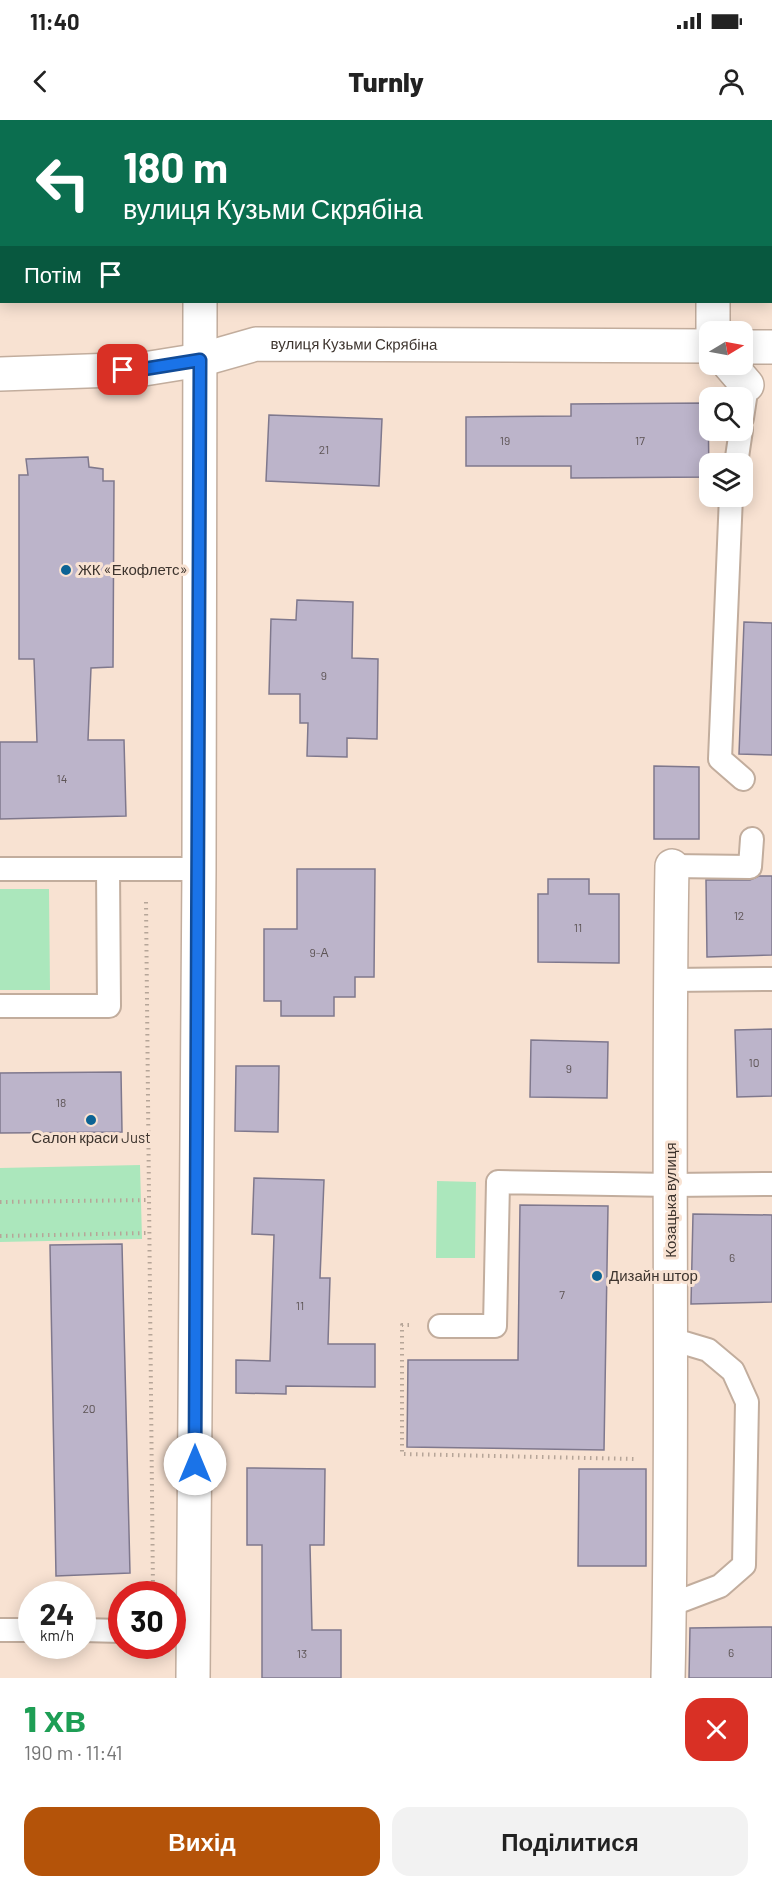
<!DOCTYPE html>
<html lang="uk">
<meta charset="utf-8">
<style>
body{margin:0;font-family:Barlow,sans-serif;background:#f2f2f2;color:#222;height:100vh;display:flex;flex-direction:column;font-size:22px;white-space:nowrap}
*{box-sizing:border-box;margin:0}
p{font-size:20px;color:#767676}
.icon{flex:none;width:33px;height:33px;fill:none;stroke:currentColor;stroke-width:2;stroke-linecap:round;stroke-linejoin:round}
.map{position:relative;height:1558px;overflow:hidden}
.panel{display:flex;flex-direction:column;background:#fff;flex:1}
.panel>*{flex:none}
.banner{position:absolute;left:0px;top:0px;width:772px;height:183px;box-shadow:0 3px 15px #0003;background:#0b6e4f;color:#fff;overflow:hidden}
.needle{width:39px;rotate:80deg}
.controls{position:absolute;left:699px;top:201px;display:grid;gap:12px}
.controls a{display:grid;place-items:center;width:54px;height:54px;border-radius:12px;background:#fff;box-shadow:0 3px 15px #0003;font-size:30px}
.speed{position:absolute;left:18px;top:1461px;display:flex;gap:12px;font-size:30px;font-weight:700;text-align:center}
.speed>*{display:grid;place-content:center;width:78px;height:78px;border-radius:50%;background:#fff;box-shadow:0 3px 15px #0003;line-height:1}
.speed small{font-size:15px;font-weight:400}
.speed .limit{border:9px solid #d22;background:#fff;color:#111}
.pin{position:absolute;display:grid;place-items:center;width:51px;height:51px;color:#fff;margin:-26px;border-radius:12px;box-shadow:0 3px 9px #0006}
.me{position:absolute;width:66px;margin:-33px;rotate:0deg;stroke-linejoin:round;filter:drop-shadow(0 0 4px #0008)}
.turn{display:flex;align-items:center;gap:21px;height:126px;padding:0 24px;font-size:27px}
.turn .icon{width:78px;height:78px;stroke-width:2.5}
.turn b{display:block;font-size:42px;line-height:51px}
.then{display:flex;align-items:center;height:57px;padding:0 24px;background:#0003;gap:12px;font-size:22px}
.round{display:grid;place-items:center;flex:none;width:63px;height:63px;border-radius:18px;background:#f2f2f2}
.summary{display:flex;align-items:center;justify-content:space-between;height:102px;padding:0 24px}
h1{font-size:36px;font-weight:800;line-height:45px;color:#1e9e55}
.cta{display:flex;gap:12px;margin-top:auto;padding:12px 24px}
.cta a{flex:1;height:69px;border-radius:18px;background:#b45309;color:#fff;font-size:24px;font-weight:800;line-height:69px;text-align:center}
.cta a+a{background:#f2f2f2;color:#222}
.status{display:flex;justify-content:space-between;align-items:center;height:42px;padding:0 30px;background:#fff;direction:ltr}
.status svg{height:16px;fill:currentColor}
header{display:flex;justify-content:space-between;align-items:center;height:78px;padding:0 24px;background:#fff;font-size:27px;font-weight:800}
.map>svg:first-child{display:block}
.green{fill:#abe7bc}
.building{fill:#bcb4ca;stroke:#7f788d;stroke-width:1.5}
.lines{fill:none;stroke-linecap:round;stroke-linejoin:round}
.service-casing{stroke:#c2ad9d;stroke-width:26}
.minor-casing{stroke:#c2ad9d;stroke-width:36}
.path{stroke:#b6a598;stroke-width:4;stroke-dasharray:1.5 4.5;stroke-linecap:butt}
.service{stroke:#fff;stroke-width:22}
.minor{stroke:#fff;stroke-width:33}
.route-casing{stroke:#114b97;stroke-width:15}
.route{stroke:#1a73e8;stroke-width:10}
.poi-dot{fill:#0c6394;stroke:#f8e2d2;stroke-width:2}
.labels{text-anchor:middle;stroke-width:6;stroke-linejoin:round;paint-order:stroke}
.number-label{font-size:12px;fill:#5d5455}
.street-label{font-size:15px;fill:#3d342e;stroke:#f8e2d2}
.poi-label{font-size:15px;fill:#3d342e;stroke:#f8e2d2;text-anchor:start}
</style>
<div class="status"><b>11:40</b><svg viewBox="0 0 49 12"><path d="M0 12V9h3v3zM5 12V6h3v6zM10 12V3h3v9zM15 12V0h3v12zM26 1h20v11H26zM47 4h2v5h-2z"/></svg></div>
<header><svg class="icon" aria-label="back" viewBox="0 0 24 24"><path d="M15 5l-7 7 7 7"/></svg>Turnly<svg class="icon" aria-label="person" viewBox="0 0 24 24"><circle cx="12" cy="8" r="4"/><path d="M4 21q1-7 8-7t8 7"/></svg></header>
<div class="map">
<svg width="772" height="1558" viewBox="0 0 772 1558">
<rect width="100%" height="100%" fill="#f8e2d2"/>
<!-- green -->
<path class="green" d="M0 769H49L50 870H0Z
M140 1045 142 1119 0 1122V1048Z
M437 1061 476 1062 475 1138H436Z"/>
<!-- building -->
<path class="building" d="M708 283 709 357 571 358V346H466V297L571 296V284Z
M269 295 382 299 379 366 266 361Z
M88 337 89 347 103 349V361H114L113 547 91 548 88 620H124L126 696 0 699V622H37L34 539H19V355H28L26 339Z
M297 480 353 482 352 538 378 539 377 619 347 618V637L307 636 308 603H300V574H269L271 499 296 500Z
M744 502 772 503V635L739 634Z
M654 646 699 647V719H654Z
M297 749H375L374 857H355V877H334V896H281V881H264V809H297Z
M759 756H772V835L707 837 706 760H750Z
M548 759H589V774H619V843L538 842V774H548Z
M772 909V976L737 977 735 910Z
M531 920 608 922 607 978 530 977Z
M236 946H279L278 1012 235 1011Z
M121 952 122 1012 0 1013V953Z
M254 1058 324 1060 320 1158H330L328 1224H375V1267L286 1266V1274L236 1273V1240L270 1241 274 1115 252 1114Z
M520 1085 608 1086 604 1330 407 1327 408 1240H518Z
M693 1094 772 1095V1182L691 1184Z
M122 1124 130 1453 56 1456 50 1125Z
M247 1348 325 1349 324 1425H310L312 1510H341V1558H262V1425H247Z
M579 1349H646V1446H578Z
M772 1507V1558H689L690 1508Z"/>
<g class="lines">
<defs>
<path id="service" d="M0 87H2
M742 298 747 265
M736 344 741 310
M731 376 720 639 743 659
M672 746 750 747 752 719
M0 749H199
M670 860 772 859
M0 886H109L108 749
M440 1206H495L498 1062 671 1065 772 1064
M670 1485 720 1466 744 1445 747 1282 733 1251 708 1230 671 1219
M0 1510H32
M82 1510 122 1511"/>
<g id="minor">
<path d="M199 0V2"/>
<path d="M714 2V0"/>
<path d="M713 212V182"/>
<path d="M742 227H772"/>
<path d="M729 244 747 265"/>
<path id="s1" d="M0 254 144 249 200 240 256 224 710 226"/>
<path d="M193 1558 199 749 200 182"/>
<path d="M668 1558C674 1287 667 1017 672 746"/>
</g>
</defs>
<!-- service casing -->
<use href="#service" class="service-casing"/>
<!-- minor casing -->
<use href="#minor" class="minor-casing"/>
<!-- path -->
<path class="path" d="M146 782 153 1471
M0 1082 149 1080
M0 1116 149 1113
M409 1205H402V1334L634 1339"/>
<!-- service -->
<use href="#service" class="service"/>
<!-- minor -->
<use href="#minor" class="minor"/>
</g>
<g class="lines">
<defs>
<path id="route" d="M123 250 144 249 200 240 195 1344"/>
</defs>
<!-- route casing -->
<use href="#route" class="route-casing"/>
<!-- route -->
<use href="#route" class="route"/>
</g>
<!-- markers -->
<g class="poi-dot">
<circle cx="66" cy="450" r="6"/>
<circle cx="91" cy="1000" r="6"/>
<circle cx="597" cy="1156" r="6"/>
</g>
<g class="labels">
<!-- number labels -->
<g class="number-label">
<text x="505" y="325">19</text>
<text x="640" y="325">17</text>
<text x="324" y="334">21</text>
<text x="324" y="560">9</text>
<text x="62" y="663">14</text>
<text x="739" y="800">12</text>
<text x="578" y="812">11</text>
<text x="319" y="837">9-А</text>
<text x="754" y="947">10</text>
<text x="569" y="953">9</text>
<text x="61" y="987">18</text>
<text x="732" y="1142">6</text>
<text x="562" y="1179">7</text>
<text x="300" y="1190">11</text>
<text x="89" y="1293">20</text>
<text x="731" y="1537">6</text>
<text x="302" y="1538">13</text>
</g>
<!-- street labels -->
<g class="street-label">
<text dy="5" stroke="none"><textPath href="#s1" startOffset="357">вулиця Кузьми Скрябіна</textPath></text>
<text transform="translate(671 1080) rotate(-90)" y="5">Козацька вулиця</text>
</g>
<!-- poi labels -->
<g class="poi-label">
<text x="78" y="455">ЖК «Екофлетс»</text>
<text x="91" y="1023" text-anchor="middle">Салон краси Just</text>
<text x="609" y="1161">Дизайн штор</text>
</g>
</g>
</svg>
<div class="controls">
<a><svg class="needle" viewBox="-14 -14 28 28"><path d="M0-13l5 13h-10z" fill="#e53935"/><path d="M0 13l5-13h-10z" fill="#767676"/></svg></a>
<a><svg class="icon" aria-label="search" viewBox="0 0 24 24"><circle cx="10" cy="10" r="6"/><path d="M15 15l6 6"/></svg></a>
<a><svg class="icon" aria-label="layers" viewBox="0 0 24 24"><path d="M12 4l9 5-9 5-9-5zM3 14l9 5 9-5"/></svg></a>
</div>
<div class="speed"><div>24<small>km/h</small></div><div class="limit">30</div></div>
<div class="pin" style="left:123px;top:250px;background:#d93025"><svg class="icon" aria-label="arrive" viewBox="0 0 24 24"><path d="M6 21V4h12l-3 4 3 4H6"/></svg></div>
<svg class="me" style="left:195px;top:1344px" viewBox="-20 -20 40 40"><circle r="19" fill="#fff"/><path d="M0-13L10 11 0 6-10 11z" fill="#1a73e8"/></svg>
<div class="banner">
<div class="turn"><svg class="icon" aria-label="left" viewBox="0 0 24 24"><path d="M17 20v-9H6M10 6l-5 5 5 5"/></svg><div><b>180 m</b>вулиця Кузьми Скрябіна</div></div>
<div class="then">Потім<svg class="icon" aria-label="arrive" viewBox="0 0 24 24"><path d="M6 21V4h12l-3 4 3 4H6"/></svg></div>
</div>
</div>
<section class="panel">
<div class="summary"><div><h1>1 хв</h1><p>190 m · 11:41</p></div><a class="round" style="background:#d93025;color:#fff"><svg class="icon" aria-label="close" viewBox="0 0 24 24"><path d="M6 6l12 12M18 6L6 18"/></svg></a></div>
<div class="cta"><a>Вихід</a><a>Поділитися</a></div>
</section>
